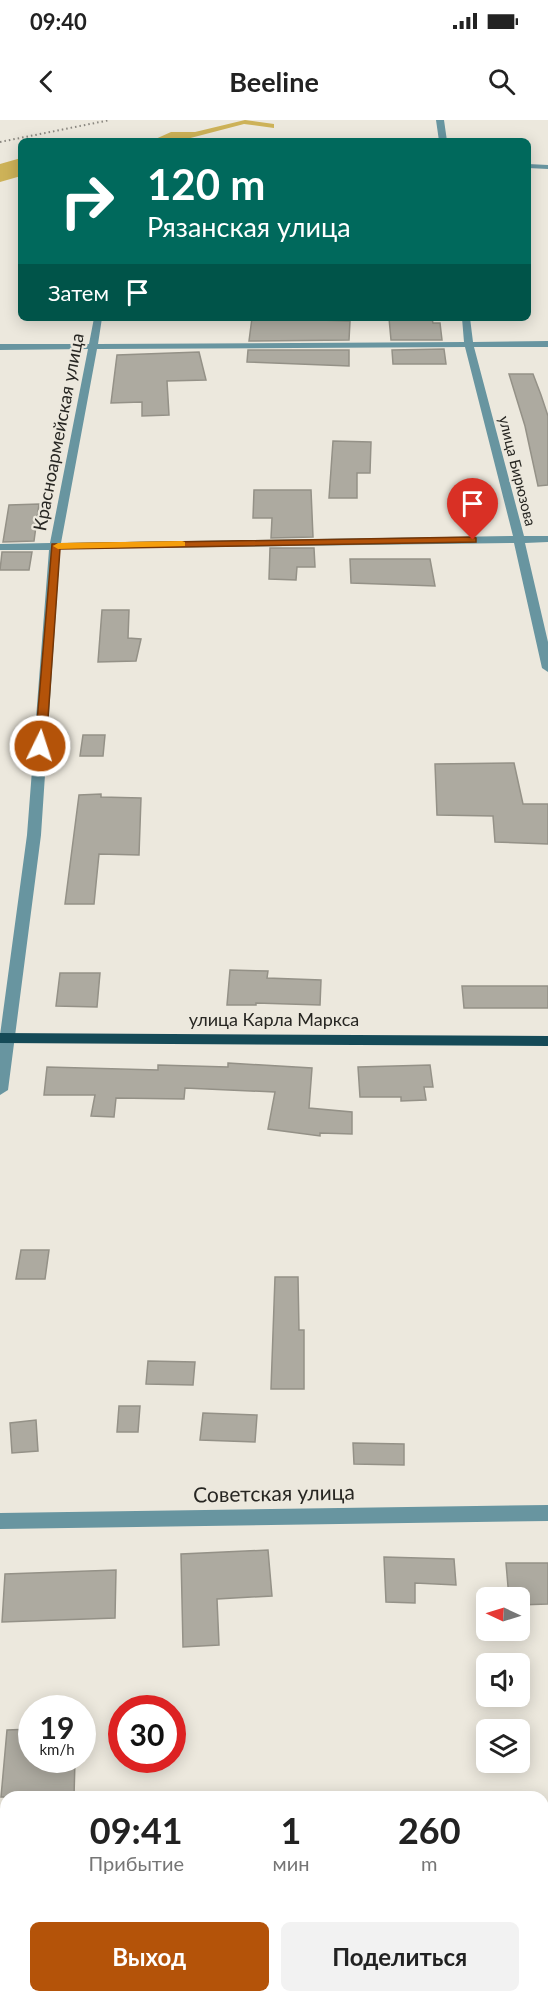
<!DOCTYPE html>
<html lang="ru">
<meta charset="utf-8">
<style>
body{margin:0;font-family:Lato,sans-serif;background:#f2f2f2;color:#222;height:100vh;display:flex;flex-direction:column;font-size:22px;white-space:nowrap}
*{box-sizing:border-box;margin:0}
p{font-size:20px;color:#767676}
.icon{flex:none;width:33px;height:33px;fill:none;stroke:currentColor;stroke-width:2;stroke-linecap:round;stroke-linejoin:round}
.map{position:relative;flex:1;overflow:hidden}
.side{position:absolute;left:0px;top:1671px;width:549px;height:212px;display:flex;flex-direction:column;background:#fff;border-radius:18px 18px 0 0;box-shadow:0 3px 15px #0003}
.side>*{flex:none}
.guide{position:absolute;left:18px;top:18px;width:513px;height:183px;border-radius:9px;box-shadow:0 3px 15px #0003;background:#00695c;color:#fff;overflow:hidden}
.needle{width:39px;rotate:274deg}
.tools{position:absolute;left:476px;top:1467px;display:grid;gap:12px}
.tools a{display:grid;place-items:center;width:54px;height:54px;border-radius:9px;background:#fff;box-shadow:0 3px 15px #0003;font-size:30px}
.speed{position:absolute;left:18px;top:1575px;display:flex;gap:12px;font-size:30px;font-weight:700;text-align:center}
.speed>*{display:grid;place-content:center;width:78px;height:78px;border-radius:50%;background:#fff;box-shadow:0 3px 15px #0003;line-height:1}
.speed small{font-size:15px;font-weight:400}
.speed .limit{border:9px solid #d22;background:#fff;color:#111}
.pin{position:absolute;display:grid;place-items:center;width:51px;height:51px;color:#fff;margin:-62px -26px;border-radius:50% 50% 50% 0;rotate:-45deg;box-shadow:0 0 6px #0007}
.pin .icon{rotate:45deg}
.me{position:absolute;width:66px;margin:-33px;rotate:4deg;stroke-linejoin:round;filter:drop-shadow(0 0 4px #0008)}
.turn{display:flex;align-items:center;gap:21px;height:126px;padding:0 30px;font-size:27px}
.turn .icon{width:78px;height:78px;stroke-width:2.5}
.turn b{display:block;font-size:42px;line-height:51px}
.then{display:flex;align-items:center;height:57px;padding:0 30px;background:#0003;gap:12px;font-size:22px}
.eta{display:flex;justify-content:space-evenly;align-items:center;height:102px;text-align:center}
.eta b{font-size:36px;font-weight:700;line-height:42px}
.primary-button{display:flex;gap:12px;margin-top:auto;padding:12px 30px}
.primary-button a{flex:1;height:69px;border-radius:9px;background:#b45309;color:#fff;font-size:24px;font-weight:700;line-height:69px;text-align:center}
.primary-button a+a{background:#f2f2f2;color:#222}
.status{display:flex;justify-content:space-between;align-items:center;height:42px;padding:0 30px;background:#fff;direction:ltr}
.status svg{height:16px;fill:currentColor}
header{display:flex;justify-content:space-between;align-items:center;height:78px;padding:0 30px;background:#fff;font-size:27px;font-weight:700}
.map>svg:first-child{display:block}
.forest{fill:#cdb258}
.building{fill:#adaaa0;stroke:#949187;stroke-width:1.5}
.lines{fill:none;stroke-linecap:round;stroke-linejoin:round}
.minor{fill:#6895a0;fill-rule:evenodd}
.major{fill:#154a57;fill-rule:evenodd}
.rail{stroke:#89867f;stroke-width:2;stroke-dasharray:1.5 3;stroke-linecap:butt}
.route{fill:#b45309;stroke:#753606;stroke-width:1.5}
.slow{fill:#f59e0b}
.labels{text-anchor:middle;stroke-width:4.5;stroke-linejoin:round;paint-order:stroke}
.far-street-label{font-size:15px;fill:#272622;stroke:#ece8dd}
.street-label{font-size:18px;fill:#272622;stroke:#ece8dd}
.near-street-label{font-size:21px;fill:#272622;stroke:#ece8dd}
</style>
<div class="status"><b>09:40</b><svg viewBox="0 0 49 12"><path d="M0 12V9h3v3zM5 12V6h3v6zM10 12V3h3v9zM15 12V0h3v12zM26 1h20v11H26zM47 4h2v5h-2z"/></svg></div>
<header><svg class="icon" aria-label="back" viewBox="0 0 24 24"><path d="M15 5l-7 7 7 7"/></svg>Beeline<svg class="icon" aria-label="search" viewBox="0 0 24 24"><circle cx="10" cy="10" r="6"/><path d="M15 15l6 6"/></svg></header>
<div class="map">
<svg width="548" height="1882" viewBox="0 0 548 1882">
<rect width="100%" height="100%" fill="#ece8dd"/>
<!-- forest -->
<path class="forest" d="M245 0 274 4V8L244 4 179 21H151L171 12H195Z
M21 38V56L0 62V44Z"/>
<!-- building -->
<path class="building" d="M252 198 350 201 349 220 249 221Z
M389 198 432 199 433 203H440L442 220H391Z
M444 229 446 244H393L392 230Z
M248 230H349V246L247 242Z
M199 232 206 260 167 261 169 295 142 296V282L111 283 117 235Z
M509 254H533L541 275 548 296V365L538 366 525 306Z
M333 321 371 322 370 353H357V378H329Z
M254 370H311L313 417 271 418 272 398H253Z
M39 384 34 421 3 422 9 385Z
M270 428H314L315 447H297L296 460 269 459Z
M2 432H32L29 450H0Z
M350 439H430L435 466 351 463Z
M102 490H129L128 518 141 519 136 541 98 542Z
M83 615H105L103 636H80Z
M514 643 523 684H548V724L495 722 493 696 437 695 435 644Z
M101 674V677L141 678 139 735 99 734 94 784H65L79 675Z
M230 850 268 851 267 858 321 860 320 885 256 883V885H227Z
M60 853H100L97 887 56 886Z
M462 866H548V888H464Z
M228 943 312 948 309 988 352 992V1014L320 1013V1016L268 1009 275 972 185 968 184 979 116 978 114 997 91 996 95 975H44L47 947 158 950V945L228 947Z
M430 945 433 967H424L426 980 401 981V977H360L358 947Z
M21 1130H49L45 1159H16Z
M275 1157H298L299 1210H304V1269H271Z
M148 1241 195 1242 193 1265 146 1264Z
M119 1286H140L138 1312H117Z
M203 1293 257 1295 255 1322 200 1320Z
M36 1300 38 1331 12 1333 10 1303Z
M353 1323 404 1324V1345L354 1344Z
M268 1430 272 1476 217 1479 219 1525 183 1527 181 1434Z
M384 1437 454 1439 456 1465 415 1463V1483L386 1482Z
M506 1443H548V1484L519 1485V1478H509Z
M116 1450 115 1498 2 1502 5 1454Z
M32 1609V1640H75L74 1677H1L7 1610Z"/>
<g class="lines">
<!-- minor -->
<path class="minor" d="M436 0H444L447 21H439Z
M528 44 548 45V49L528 48Z
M94 198H102L98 224 464 222 462 198H470L473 222 548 221V227H474L524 416H548V422L525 423 548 522V552L542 548 514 423 60 429 41 715 8 970 0 975V915L27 715 49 430H0V424L50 423 88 229 0 230V224H89ZM465 227 513 416 61 423 97 229Z
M548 1385V1401L0 1409V1393Z"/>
<!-- major -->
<path class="major" d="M0 913 548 916V926L0 923Z"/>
<!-- rail -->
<path class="rail" d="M0 22 110 0"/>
</g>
<!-- route -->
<path class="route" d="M473 417 476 418V422L60 429 46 626 40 629 35 626 52 424Z"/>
<!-- slow -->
<path class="slow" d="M182 421 185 422V426L58 429 53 426 58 423Z"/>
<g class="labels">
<!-- far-street labels -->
<g class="far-street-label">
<text transform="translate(517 351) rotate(76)" y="5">улица Бирюзова</text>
</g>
<!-- street labels -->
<g class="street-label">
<text transform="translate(59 312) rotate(-79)" y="6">Красноармейская улица</text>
<text x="274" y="906">улица Карла Маркса</text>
</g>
<!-- near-street labels -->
<g class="near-street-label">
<text transform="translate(274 1374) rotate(-1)" y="7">Советская улица</text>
</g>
</g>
</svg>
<div class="tools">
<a><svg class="needle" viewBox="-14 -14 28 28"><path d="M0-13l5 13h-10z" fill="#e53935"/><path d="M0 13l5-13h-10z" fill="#767676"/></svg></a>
<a><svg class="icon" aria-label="sound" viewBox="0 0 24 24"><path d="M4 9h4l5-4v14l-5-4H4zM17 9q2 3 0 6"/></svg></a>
<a><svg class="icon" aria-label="layers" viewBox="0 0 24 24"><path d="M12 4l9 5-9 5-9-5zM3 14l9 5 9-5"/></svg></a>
</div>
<div class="speed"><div>19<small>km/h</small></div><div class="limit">30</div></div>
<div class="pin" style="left:473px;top:420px;background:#d93025"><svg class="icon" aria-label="arrive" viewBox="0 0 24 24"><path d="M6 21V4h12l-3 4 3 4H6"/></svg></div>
<svg class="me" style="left:40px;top:626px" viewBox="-20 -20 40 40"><circle r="17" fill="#b45309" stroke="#fff" stroke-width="3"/><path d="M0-11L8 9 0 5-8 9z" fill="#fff"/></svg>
<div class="guide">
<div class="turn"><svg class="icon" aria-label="right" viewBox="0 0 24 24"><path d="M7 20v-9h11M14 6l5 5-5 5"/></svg><div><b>120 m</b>Рязанская улица</div></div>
<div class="then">Затем<svg class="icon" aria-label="arrive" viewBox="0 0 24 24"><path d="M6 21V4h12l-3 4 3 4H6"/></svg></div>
</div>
<section class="side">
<div class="eta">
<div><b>09:41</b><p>Прибытие</p></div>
<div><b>1</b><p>мин</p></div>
<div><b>260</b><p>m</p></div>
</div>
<div class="primary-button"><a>Выход</a><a>Поделиться</a></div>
</section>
</div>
